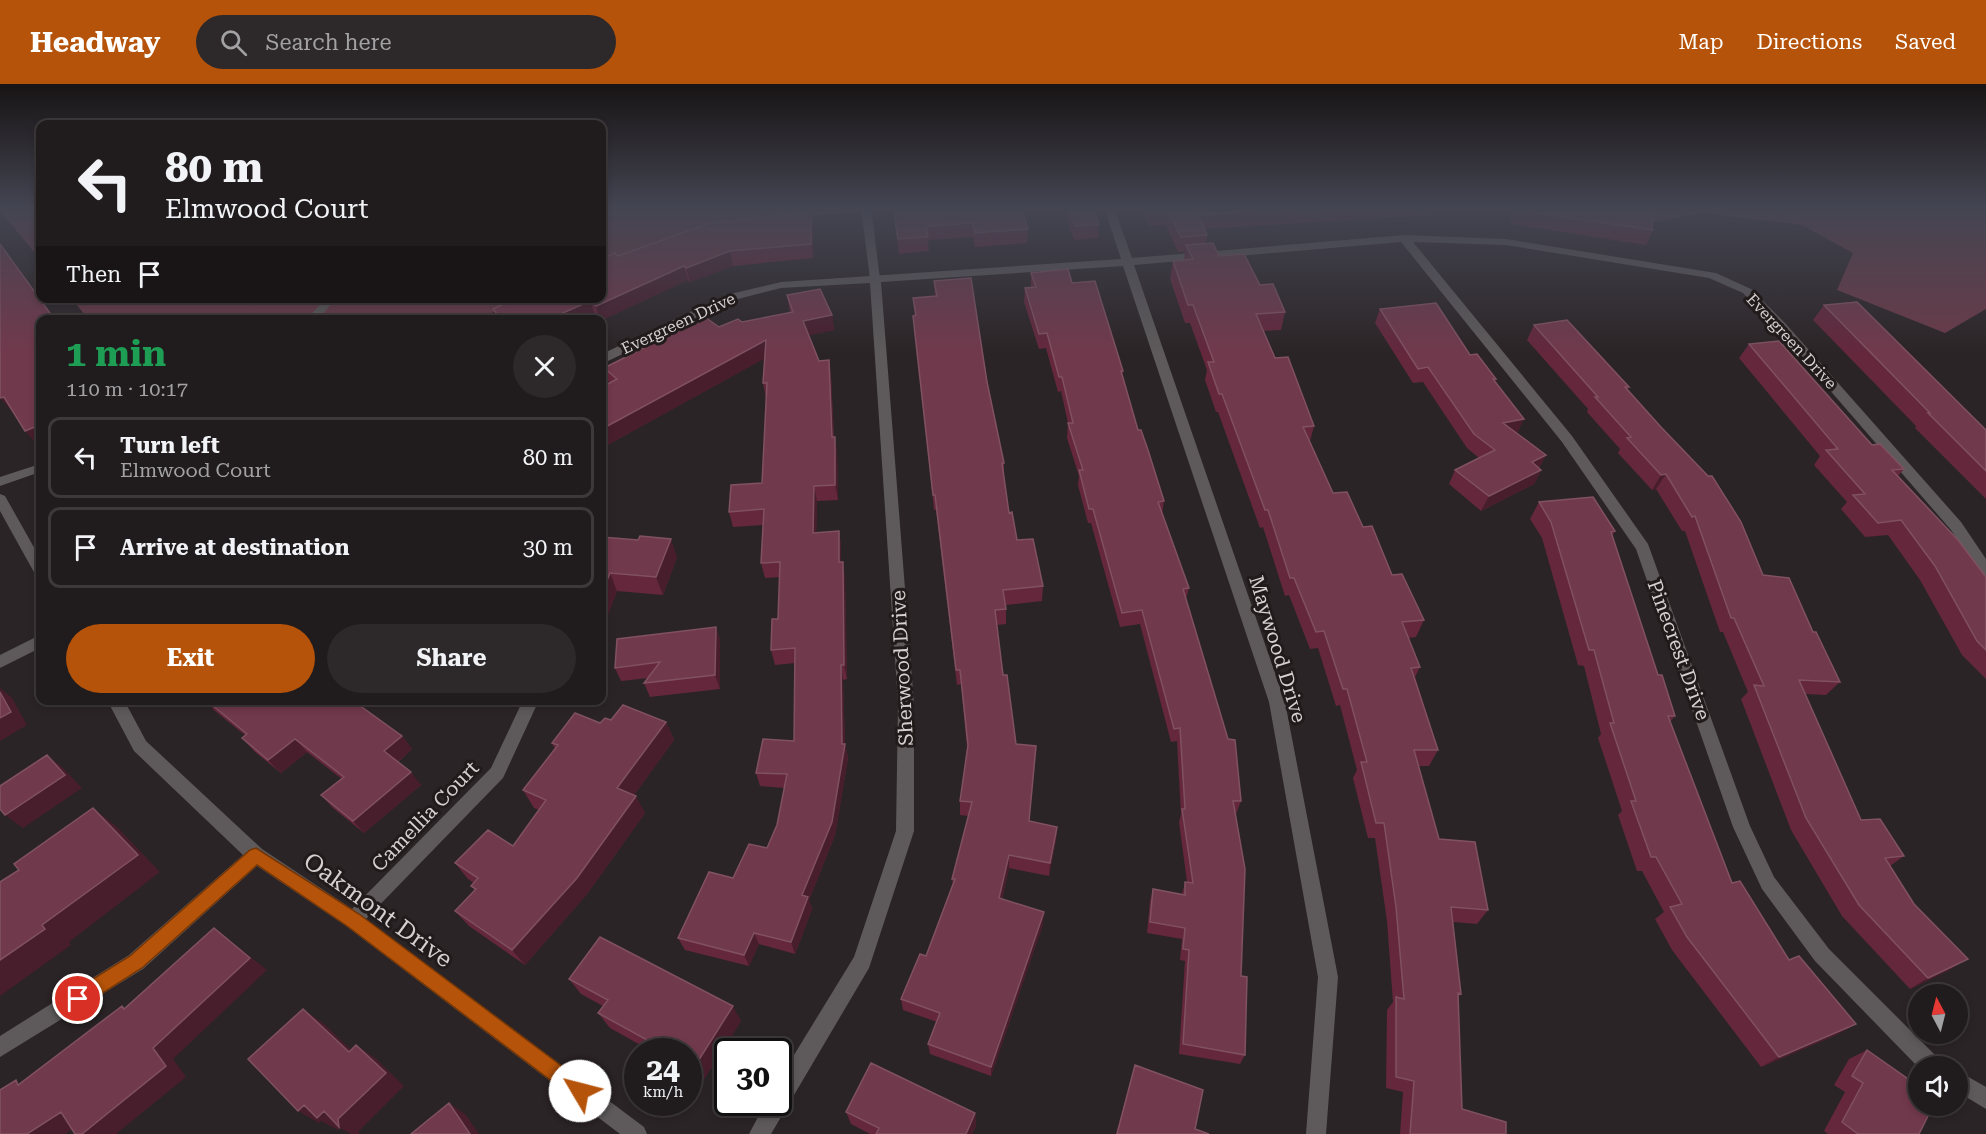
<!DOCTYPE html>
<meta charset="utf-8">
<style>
body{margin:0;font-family:"Roboto Serif",serif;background:#2d2829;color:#f1f3f6;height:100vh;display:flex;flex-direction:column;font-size:22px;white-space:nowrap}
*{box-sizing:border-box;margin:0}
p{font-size:20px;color:#a2a1a3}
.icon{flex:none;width:33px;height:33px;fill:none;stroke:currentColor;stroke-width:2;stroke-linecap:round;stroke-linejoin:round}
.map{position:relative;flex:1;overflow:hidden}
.details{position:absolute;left:36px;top:231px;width:570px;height:390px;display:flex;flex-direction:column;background:#201b1c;border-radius:12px;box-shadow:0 3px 9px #0003,0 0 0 2px #3d393b}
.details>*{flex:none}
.top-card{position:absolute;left:36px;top:36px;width:570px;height:183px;border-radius:12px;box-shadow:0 3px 9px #0003,0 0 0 2px #3d393b;background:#201b1c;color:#f1f3f6;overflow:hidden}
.needle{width:39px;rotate:353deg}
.buttons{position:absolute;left:1908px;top:900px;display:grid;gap:12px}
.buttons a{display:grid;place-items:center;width:60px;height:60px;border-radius:50%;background:#201b1c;box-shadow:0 3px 9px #0003,0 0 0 2px #3d393b;font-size:30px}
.speed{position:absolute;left:624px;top:954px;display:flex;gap:12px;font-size:30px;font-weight:700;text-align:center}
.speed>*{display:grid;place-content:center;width:78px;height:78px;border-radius:50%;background:#201b1c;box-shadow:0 3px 9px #0003,0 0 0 2px #3d393b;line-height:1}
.speed small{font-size:15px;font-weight:400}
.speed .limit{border:3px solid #111;border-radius:9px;background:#fff;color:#111}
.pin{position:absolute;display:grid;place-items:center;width:51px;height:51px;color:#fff;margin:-26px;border:3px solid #fff;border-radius:50%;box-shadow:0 2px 6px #0007}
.me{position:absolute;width:66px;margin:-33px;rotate:307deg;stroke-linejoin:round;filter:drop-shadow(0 0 4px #0008)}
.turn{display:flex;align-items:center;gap:21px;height:126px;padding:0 30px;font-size:27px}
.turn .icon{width:78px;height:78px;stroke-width:2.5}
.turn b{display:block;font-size:42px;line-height:51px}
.then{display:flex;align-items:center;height:57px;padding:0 30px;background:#0003;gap:12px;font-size:22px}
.round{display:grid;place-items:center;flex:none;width:63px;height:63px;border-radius:32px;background:#2d2829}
.overview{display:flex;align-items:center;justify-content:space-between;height:102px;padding:0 30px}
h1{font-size:36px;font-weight:700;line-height:45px;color:#1e9e55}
.action{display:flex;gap:12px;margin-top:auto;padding:12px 30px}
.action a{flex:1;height:69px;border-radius:36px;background:#b45309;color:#fff;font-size:24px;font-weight:700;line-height:69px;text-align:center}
.action a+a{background:#2d2829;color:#f1f3f6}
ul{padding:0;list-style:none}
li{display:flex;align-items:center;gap:18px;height:81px;margin:0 12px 9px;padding:0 18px;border:3px solid #3d393b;border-radius:12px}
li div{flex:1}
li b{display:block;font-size:22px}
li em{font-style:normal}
header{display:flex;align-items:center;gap:36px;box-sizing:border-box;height:84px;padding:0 30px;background:#b45309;color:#fff}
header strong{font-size:28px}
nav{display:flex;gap:33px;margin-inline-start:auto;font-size:21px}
.search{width:420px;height:54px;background:#2d2829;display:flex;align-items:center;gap:15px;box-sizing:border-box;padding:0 21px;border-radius:33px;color:#a2a1a3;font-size:22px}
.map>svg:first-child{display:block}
.green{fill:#6c3a48}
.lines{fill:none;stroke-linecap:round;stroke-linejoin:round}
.lane{fill:#5e5a5b;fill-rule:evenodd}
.street{fill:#5e5a5b;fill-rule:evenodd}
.wall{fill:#64273c}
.shaded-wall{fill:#481e2d}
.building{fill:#71394c;stroke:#805161;stroke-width:1.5}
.route{fill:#b45309;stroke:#753606;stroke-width:1.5}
.labels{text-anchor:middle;stroke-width:6;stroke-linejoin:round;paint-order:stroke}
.far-street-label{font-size:16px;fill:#d5d0d1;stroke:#221b1c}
.street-label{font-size:20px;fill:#d5d0d1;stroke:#221b1c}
.near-street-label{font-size:24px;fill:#d5d0d1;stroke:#221b1c}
</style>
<header>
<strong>Headway</strong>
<div class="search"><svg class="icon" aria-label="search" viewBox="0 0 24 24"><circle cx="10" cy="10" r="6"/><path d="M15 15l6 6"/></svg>Search here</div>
<nav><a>Map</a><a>Directions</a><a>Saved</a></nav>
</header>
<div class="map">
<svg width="1986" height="1050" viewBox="0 0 1986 1050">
<rect width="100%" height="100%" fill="#2b2426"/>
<!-- green -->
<path class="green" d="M0 123H40V175L0 127Z
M602 123H939L720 138 646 162 602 181Z
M1603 123H1986V225L1945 249 1837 206 1853 169 1802 141 1703 129 1653 138Z
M72 215H521L477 236 88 235Z"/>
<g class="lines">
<!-- lane -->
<path class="lane" d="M861 123H871L880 195 875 198 870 195Z
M326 214H337L317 236H306Z
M40 380V388L0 402V393Z"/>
<!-- street -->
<path class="street" d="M1104 123H1114L1132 174 1404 151 1506 155 1716 189 1751 205 1785 239 1961 438 1986 475V492L1981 490 1951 446 1777 245 1743 209 1709 194 1506 161 1413 158 1572 352 1648 460 1750 742 1774 793 1829 865 1934 970 1943 975 1946 982 1918 983 1815 877 1762 805 1733 743 1636 465 1562 358 1401 158 1134 181 1285 618 1338 893 1326 1050H1306L1318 893 1269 618 1123 182 881 198 914 620V747L869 884 771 1050H749L766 1018H778V997L854 873 896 747 898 620 870 199 781 204 734 216 606 278 602 279V270L726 211 781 198 1121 175Z
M0 410 5 412 40 474V491L35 490 0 427Z
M40 551V564L0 584V571Z
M107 616H124L146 657 262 765 352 825 491 684 523 616H539L503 694 366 835 644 1043 647 1050H620L346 842 257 782 143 885 0 973V952L129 871 243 771 134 667Z
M1958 987 1986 1003V1025L1958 1008Z"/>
</g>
<!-- wall -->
<path class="wall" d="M893 123 1028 145 1027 159 975 163 973 153 928 156 929 167 899 170Z
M1064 123H1092L1099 140 1098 154 1074 156 1064 129Z
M1141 123H1436L1433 131 1204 145 1207 151 1206 160 1219 172 1260 201 1285 228 1281 246 1263 247 1275 274 1314 342 1310 357 1333 409 1363 443 1392 491 1424 536 1416 553 1408 554 1420 583 1415 593 1438 666 1429 682H1418L1439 755 1488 826 1477 840 1453 838 1461 910 1458 913 1462 1025 1506 1050H1400L1403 1008 1386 1004 1387 926 1393 918 1387 837 1375 754H1368L1353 694 1357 686 1340 621 1336 622 1318 564 1310 565 1289 511 1285 512 1263 443 1260 444 1218 328H1216L1205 296 1207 286 1190 239H1185L1170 195 1173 177 1184 176 1185 167 1178 168 1166 141 1149 142Z
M1510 123H1650L1653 146 1646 161 1511 140Z
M814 143 813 174 733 182 690 198 688 196 602 236H599L595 232 495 231 493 225 618 172Z
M1031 189 1072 199 1123 287 1122 292 1138 346 1164 417 1162 430 1189 504 1186 515 1241 717 1236 730H1235L1241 892 1245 971 1240 980 1179 970 1185 877 1180 876 1182 855 1147 849 1150 817 1153 805 1182 810 1185 798H1187L1179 738 1181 730 1177 657 1171 658 1140 540 1120 543 1091 439H1088L1078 401 1079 392 1067 354 1068 339 1061 307 1058 308 1046 264 1039 265 1024 218 1025 204 1031 203Z
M934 197 987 298 1004 379V392L1009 429 1017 456 1043 502 1042 517 1006 521V540L997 541 1003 591 1016 660 1035 676 1029 737 1057 743 1056 756 1049 792 1009 784 1002 815 1043 840 991 992 930 970 928 960 937 938 903 926 901 915 926 872 953 801 952 795 969 732 960 731V717L967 664 961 600 957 601 936 426H934L913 232H915L913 214 935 212Z
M787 211 832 231 834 246 809 251 819 277 829 276 831 292 834 353 837 368 838 416 817 417 816 449 839 447 841 463V478L845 493 847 595 843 596 845 660 848 674 835 751 809 816 812 825 795 870 759 860 749 882 685 866 678 854 733 794 767 764 777 741 785 704 760 702 756 689 794 657 795 579 775 581 771 566 778 535 780 493 765 494 761 479 763 441 733 443 729 428 762 399 766 314 763 299 765 274 602 364 609 299 604 284 719 243 790 228Z
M1824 221 1986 346V415L1915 344 1916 342 1813 236Z
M1380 225 1470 271 1496 295 1495 297 1517 349 1546 371 1539 384 1541 386 1534 400 1481 427 1449 400 1455 386 1479 374 1467 364 1423 298 1413 299 1375 239Z
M1534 241 1629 303 1627 306 1763 491 1813 548 1840 598 1826 611 1805 610 1861 736 1904 772 1890 782 1949 886 1910 905 1842 832 1791 746 1741 615 1748 608 1723 548H1720L1685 447H1682L1656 405 1652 406 1618 369 1620 365 1587 328 1588 325 1527 256Z
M1749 260 1872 361 1904 385 1898 392 1986 493V595L1962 571 1920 496 1888 451 1865 453 1841 425 1847 418 1814 381 1820 372 1739 274Z
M1539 418 1615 447 1612 452 1658 591 1675 632 1670 638 1732 799 1789 876 1856 940 1836 951 1761 983 1672 866 1655 835 1664 828 1642 787H1637L1618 731 1622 727 1598 654 1601 650 1584 582 1578 581 1542 454 1530 435Z
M602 453 677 473 663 511 617 507 607 533 602 532Z
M716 543 720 557V605L650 613 644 599 648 594 621 597 615 584Z
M205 616 290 618 402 652 412 665 398 678 421 701 364 749 333 724 321 711 342 695 307 668 281 689 255 668 242 654 246 652 215 627Z
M611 636 666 638 674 656 634 711 645 729 587 810 525 881 469 842 455 827 475 807 471 802 474 799 468 795 455 779 513 762 539 726 534 724 523 706 555 665 552 659 600 639Z
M569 895 741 937 704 995 688 987V968H653L610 944 598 929 603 922 581 910Z
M1867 966 1919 1050H1828L1824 1047 1845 1008 1834 1001 1849 975Z
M1135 981 1195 1045 1209 1050H1116Z
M846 1028 975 1029 976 1042 972 1050H870L851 1040Z"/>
<!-- shaded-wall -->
<path class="shaded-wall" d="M811 129 814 143 813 174 811 160Z
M0 159 56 236H55Z
M730 167 733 182 690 198 686 184Z
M684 182 688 196 602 236H600L596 222Z
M590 217 595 232 586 236H547Z
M832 231 834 246 806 252 803 237Z
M766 256 769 272 602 364V345Z
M829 276 831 292 834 368 832 353Z
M4 313 14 329 0 314Z
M1524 335 1517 350 1503 339Z
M37 342 40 346V360L38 361 25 347Z
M835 353 837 368 838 416 835 401Z
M1546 371 1538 385 1532 378Z
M1541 386 1534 400 1481 427 1489 412Z
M1666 390 1656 405 1652 406 1661 391Z
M814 402 817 417 816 464 813 449Z
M839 447 841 463V493L839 478Z
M671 455 677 473 663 511 656 493Z
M843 478 845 493 847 595 844 581Z
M610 489 617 507 607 533 602 521V509Z
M716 543 720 557V605L715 591Z
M841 581 843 596 845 661V660L848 674 835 751 809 816 812 825 795 870 791 858 802 811 842 660Z
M0 604 12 614 27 641 0 657Z
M666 638 674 656 626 722 617 704Z
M402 652 412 665 395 680 384 667Z
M295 655 307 668 281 689 268 676Z
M47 671 63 684 82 704 23 744 5 731Z
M411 688 421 701 364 749 353 737Z
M636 712 645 729 587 810 525 881 512 866Z
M93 724 117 743 160 788 69 858 71 861 0 912V876L42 841Z
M1057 743 1056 756 1049 792 1050 779Z
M1009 771V784L999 826V814Z
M1044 828 1043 840 991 992V983Z
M214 844 267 886 173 975 186 993 116 1050H82Z
M754 849 759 860 749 882 744 871Z
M1968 875 1949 886 1910 905 1928 894Z
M733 922 741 937 704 995 695 982Z
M303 925 324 940 368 982 349 968Z
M1856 940 1836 951 1761 983 1779 973Z
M356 961 375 974 404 1002 359 1047V1050H351L340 1044 338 1046 321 1037 319 1039 298 1027Z
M449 1019 466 1031 479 1050H470Z
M61 1028 84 1038 65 1050H27Z
M975 1029 976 1042 972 1050H966Z"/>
<!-- building -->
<path class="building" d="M893 123H1021L1028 145 975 149 973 139 926 142 928 153 898 155Z
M1068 123H1092L1099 140 1075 142Z
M1149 123H1335L1198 131 1207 151 1181 153 1168 126 1151 128Z
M1516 123H1650L1653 146 1516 126Z
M811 129V160L730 167 686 184 684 182 596 222 590 217 547 236H484L497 230 493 225 516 214H602V175L615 169 618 172 710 139Z
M1213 159 1219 172 1244 170 1260 201 1273 200 1285 228 1256 230 1275 274 1288 273 1314 342 1303 343 1333 409 1347 408 1363 443 1372 442 1392 491 1402 490 1424 536 1402 538 1420 583 1411 584 1438 666H1414L1439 755 1475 758 1488 826 1451 823 1461 910 1458 909 1462 1025 1506 1038V1050H1410L1414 997 1396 993V913L1404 915 1396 823 1384 739H1376L1361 678H1367L1347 605H1343L1324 547 1316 548 1294 494H1290L1268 426H1265L1222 310H1219L1208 278H1214L1193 221H1188L1173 177 1193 175 1186 161Z
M0 160 55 236H40V348L37 342 25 347 4 313 0 314Z
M1068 185 1072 199 1095 197 1123 287H1121L1138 346H1141L1148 366 1164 417 1158 418 1189 504 1183 505 1228 655 1235 656 1241 717H1233L1245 785 1241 892 1247 893 1245 971 1183 960 1189 866 1183 865 1185 844 1150 838 1153 805 1185 811V798L1193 799 1182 725H1185L1180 644 1174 645 1142 526 1122 529 1093 425H1089L1079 386H1083L1068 339H1073L1062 293H1059L1047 249 1039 250 1025 204 1036 203 1031 189Z
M971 194 987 298 1004 379H1002L1009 429 1012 428 1017 456 1033 455 1043 502 1003 506 1006 525 995 526 1003 591H1007L1016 660 1036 662 1029 737 1057 743 1050 779 1009 771 999 814 1044 828 991 983 928 960 940 929 901 915 920 870 926 872 955 795H952L972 718 960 717 968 661 960 586H956L935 411H933L913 232 916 231 913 214 937 212 934 197Z
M820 205 832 231 803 237 819 277 829 276 832 353H835V401L814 402 813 449 839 447V478H843L844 581H841L842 660H845L832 738 802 811 808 813 791 858 754 849 744 871 678 854 709 788 733 794 749 760 767 764 777 741 787 690 756 689 763 655 794 657 795 564 771 566 772 535H778L780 478 761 479 764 425 729 428 731 401 762 399 767 299H763L766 256 602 345V303L617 295 604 284 705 233 719 243 738 235 742 238 793 228 787 211Z
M1857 218 1986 346V387L1928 329H1930L1824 221Z
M1436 219 1470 271 1477 270 1496 295H1493L1524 335 1503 339 1546 371 1532 378 1541 386 1489 412 1455 386 1495 366 1474 350 1428 283 1418 285 1380 225Z
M1567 236 1629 303H1625L1660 342 1708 392H1712L1741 438 1763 491 1789 494 1813 548H1816L1840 598 1799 596 1861 736 1880 735 1904 772 1885 774 1914 820 1968 875 1928 894 1859 821 1806 734 1754 601 1764 602 1734 534H1731L1695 432 1692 433 1666 390 1661 391 1627 354 1631 353 1595 313H1598L1534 241Z
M1779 257 1872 361 1880 360 1904 385 1892 386 1958 456 1986 493V566L1977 557 1935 482 1901 436 1878 439 1853 411 1865 410 1826 366 1838 365 1749 260Z
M1593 413 1615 447 1611 448 1658 591H1662L1675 632H1668L1732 799 1740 797 1789 876 1799 872 1856 940 1779 973 1687 853 1670 823 1682 820 1656 773H1651L1631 717H1636L1610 639H1614L1594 566H1589L1551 438 1539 418Z
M640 452 671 455 656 493 610 489 602 509V453L638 456Z
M716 543 715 591 644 599 660 578 615 584 617 555Z
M0 608 11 628 0 634Z
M206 616H289L290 618 292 616H352L402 652 384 667 411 688 353 737 321 711 344 693 295 655 268 676 242 654 247 650Z
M623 621 666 638 617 704 636 712 577 794 512 866 455 827 476 805 471 802 478 794 455 779 488 746 513 762 546 716 523 706 558 661 552 659 575 629 600 639 605 634 611 636Z
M47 671 65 691 5 731 0 725V702Z
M93 724 138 771 42 841 45 845 0 876V798L19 786 14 780Z
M214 844 250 874 153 964 166 982 82 1050H75L61 1028 27 1050H0V1006L16 996 18 1001 122 922 124 925Z
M600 853 733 922 695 982 688 978V968H669L598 929 608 916 569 895Z
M303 925 349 968 356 961 386 989 338 1035 339 1043 324 1027 317 1034 304 1021 298 1027 248 975Z
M1867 966 1918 1002V1022H1933L1919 1050H1858L1842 1038 1863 999 1852 992Z
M871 979 975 1029 966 1050H876L879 1044 846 1028Z
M1135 981 1203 1006 1195 1045 1209 1050H1117Z
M449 1019 470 1050H411Z"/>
<!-- sky -->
<linearGradient id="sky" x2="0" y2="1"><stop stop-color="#181415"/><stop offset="0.46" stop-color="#444552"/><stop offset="1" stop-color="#444552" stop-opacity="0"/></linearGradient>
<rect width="1986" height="270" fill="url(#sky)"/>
<!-- route -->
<path class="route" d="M256 764 359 830 587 1001 590 1007 587 1014 580 1016 574 1014 347 842 257 781 142 884 84 921 78 923 72 921 69 915 72 908 130 872 250 766Z"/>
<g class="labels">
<!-- far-street labels -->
<g class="far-street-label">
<text transform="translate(678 239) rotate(-25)" y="6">Evergreen Drive</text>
<text transform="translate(1792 257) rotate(47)" y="6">Evergreen Drive</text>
</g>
<!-- street labels -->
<g class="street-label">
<text transform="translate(1278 565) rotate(73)" y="7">Maywood Drive</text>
<text transform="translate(1679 566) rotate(70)" y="7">Pinecrest Drive</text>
<text transform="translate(902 584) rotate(-93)" y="7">Sherwood Drive</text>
<text transform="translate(425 732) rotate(-46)" y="7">Camellia Court</text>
</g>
<!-- near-street labels -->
<g class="near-street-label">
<text transform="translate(378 826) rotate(36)" y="8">Oakmont Drive</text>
</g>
</g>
</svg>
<div class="buttons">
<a><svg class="needle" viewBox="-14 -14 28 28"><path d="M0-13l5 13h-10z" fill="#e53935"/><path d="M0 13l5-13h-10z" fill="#a2a1a3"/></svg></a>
<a><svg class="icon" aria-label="sound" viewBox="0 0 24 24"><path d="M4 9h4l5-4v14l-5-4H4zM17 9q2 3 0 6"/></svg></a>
</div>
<div class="speed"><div>24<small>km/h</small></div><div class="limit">30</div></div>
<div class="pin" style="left:78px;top:915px;background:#d93025"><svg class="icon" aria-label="arrive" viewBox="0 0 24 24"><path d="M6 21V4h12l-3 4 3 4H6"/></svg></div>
<svg class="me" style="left:580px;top:1007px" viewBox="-20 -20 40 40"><circle r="19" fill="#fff"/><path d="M0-13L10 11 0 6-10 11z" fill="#b45309"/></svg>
<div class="top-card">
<div class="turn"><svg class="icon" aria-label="left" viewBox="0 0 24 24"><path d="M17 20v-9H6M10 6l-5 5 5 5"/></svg><div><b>80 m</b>Elmwood Court</div></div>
<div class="then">Then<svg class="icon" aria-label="arrive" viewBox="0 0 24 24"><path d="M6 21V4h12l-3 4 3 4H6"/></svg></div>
</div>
<section class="details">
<div class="overview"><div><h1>1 min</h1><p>110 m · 10:17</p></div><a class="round"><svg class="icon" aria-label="close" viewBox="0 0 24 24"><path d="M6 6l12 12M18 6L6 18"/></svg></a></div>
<ul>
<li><svg class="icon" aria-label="left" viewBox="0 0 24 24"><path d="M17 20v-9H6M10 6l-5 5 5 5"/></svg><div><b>Turn left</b><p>Elmwood Court</p></div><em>80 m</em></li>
<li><svg class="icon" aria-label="arrive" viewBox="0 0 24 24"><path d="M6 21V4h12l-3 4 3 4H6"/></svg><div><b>Arrive at destination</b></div><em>30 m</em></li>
</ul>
<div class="action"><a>Exit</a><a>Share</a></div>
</section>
</div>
